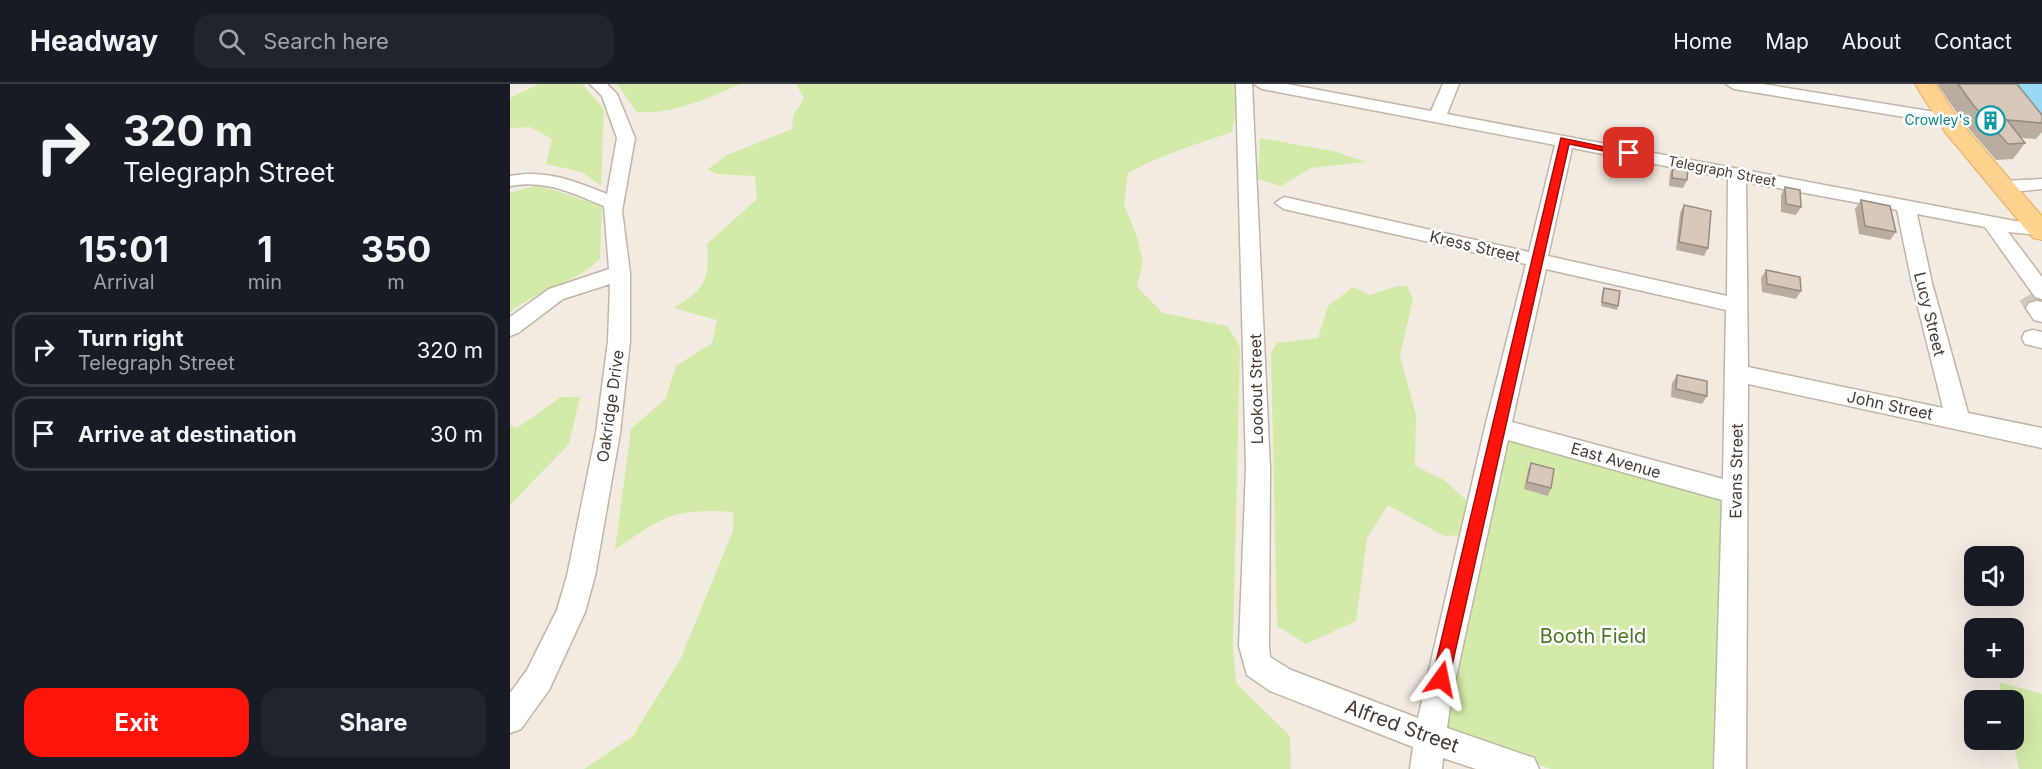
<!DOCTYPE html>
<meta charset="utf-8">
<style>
body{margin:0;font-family:Inter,sans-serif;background:#20242c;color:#f1f3f6;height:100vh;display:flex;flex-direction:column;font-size:22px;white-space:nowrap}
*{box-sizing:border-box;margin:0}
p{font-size:20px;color:#9ea1a6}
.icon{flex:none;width:33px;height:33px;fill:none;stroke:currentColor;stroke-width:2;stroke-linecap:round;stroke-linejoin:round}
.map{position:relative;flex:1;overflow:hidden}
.drawer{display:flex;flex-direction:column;background:#171b24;width:510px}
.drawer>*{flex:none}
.hud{background:#171b24;color:#f1f3f6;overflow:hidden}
.buttons{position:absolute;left:1454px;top:462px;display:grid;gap:12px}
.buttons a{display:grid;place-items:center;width:60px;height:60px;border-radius:12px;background:#171b24;box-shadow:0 6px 24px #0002;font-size:30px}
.pin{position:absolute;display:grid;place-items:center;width:51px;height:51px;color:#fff;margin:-26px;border-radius:12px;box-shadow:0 3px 9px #0006}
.me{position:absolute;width:66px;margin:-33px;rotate:12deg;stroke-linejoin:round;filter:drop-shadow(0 0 4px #0008)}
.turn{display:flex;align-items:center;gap:21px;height:126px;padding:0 24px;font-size:27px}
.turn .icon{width:78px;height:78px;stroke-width:2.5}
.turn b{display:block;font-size:42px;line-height:51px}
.eta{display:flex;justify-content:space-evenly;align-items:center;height:102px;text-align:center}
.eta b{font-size:36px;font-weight:700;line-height:42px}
.action{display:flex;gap:12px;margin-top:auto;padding:12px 24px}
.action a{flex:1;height:69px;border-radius:18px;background:#ff140c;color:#fff;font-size:24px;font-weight:700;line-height:69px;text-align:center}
.action a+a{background:#20242c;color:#f1f3f6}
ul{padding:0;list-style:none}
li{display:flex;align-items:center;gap:18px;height:75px;margin:0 12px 9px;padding:0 12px;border:3px solid #363941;border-radius:18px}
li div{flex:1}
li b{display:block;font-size:22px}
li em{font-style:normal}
header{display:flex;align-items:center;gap:36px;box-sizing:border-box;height:84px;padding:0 30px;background:#171b24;border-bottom:2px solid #363941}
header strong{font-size:28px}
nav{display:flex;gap:33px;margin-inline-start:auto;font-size:21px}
.search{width:420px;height:54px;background:#20242c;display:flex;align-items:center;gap:15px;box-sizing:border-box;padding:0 21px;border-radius:18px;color:#9ea1a6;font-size:22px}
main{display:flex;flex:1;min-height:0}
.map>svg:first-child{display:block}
.green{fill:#d3eaa8}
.water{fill:#99d9f4}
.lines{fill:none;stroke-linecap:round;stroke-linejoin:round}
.minor-tunnel{stroke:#cfc8bf;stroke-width:22;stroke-dasharray:22 11;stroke-linecap:butt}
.minor-casing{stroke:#c1b5a7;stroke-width:3}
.major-casing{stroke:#eaad58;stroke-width:2}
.minor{fill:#fff;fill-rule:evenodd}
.major{fill:#ffd28e;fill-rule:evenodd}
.wall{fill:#b9aca0}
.building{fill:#d7c8ba;stroke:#968c82;stroke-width:1.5}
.route{fill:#ff140c;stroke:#a60d08;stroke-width:1.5}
.labels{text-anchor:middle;stroke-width:5;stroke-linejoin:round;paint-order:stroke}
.far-culture-label{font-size:14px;fill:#0d838f;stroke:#fff;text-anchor:end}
.far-street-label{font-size:14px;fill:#443b32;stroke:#fff}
.street-label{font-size:16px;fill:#443b32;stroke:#fff}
.near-park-label{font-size:20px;fill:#4d7823;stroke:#fff}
.near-street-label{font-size:20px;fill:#443b32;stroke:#fff}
</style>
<header>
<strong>Headway</strong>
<div class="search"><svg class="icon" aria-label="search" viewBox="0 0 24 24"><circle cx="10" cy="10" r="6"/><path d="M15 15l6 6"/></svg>Search here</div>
<nav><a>Home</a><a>Map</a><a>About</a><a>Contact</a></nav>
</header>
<main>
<section class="drawer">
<div class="hud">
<div class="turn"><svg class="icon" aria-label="right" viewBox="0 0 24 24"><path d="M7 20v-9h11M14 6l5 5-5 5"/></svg><div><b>320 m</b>Telegraph Street</div></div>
</div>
<div class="eta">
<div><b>15:01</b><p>Arrival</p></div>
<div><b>1</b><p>min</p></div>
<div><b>350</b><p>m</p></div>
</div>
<ul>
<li><svg class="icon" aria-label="right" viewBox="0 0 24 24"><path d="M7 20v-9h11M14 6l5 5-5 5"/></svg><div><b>Turn right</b><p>Telegraph Street</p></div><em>320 m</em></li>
<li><svg class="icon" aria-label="arrive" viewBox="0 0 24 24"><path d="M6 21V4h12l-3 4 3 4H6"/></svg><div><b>Arrive at destination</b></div><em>30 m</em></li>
</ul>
<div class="action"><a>Exit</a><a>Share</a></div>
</section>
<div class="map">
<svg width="1532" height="685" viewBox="0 0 1532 685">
<rect width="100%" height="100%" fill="#f2ebe2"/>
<!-- green -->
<path class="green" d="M29 0H72L94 25 91 102 72 88 36 80 42 55 20 43 0 44V14Z
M107 0H230C199 14 161 31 127 28Z
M286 0H725V33L722 48C686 60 651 71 618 89L614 121 626 150 633 177 627 203 653 229 717 242 730 263 723 561 726 599 780 652 781 685H74L123 652 170 576 223 447V428C163 424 153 433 105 466L121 345 156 314 166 282 202 259 207 236 164 224C195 205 200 197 197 160L247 115 245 92 206 90 198 85 217 71 282 45 283 32 294 14Z
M750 54 827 68 856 78 801 84 771 102 748 95Z
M28 101 92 122 90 175C65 199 29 206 0 228V109Z
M887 202H897L903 215 890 272 906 331 905 382 934 396 956 416 955 451 934 452 878 421 857 454 846 537 796 560 767 542 761 269 767 259 808 254 818 222 843 203 859 211Z
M51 313H70L59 360 0 421V341L7 344Z
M992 349 1219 412 1212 685H1041L928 646Z
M1489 598 1532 610V685H1509L1503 656V616H1493Z"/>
<!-- water -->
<path class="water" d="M1495 0H1532V49Z"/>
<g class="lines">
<!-- minor-tunnel -->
<path class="minor-tunnel" d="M1519 211 1527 224"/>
<defs>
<path id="minor" d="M80 0H97L107 10 125 54 112 127 120 189V257L110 349 85 492 75 528 39 606 11 645 0 649V609L17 586 47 526 57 492 86 349 98 257 100 200 53 215 8 249 0 252V233L39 205 99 185 94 122C63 109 35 95 0 102V92C35 85 65 97 97 110L107 54 92 12Z
M726 0H742L760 384 759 562 760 573 781 586 908 634 975 343 1016 180 774 125 765 119 774 113 1019 168 1045 61 752 5 744 0H777L921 27 933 0H949L937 30 1505 137 1532 139 1530 151 1498 148 1532 193V215L1525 213 1475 143 1407 130 1422 199 1458 329 1532 344V364L1238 300 1236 685H1204L1212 416 998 356 941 616 937 644 1024 674 1029 685H966L933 674 932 685H900L903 663 760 607 737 591 729 562 736 384ZM1062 64 1218 94 1217 212 1038 172ZM1236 98 1387 126 1402 199 1433 324 1238 283ZM1036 185 1216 226 1213 395 1002 338Z
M1216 0H1253L1437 30 1445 35 1437 40 1224 5Z
M1532 95V105L1494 109 1485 103 1494 97Z
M1527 217 1532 218V238L1524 236 1516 224 1519 219Z
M1523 246 1532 248V264L1515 260 1512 254 1515 248Z"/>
<path id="major" d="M1405 0H1425L1451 39 1532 132V156L1523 154 1435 48Z"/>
</defs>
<!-- minor casing -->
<use href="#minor" class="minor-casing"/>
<!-- major casing -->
<use href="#major" class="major-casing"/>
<!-- minor -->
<use href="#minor" class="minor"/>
<!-- major -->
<use href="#major" class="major"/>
</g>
<!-- wall -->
<path class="wall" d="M1427 0H1507L1532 31V48L1526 55 1511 54 1515 59 1503 75 1486 76 1453 38Z
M1163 81 1177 96 1173 104 1159 102 1160 89Z
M1275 103 1291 123 1286 131 1271 128V111Z
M1351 116 1386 148 1380 156 1349 150 1345 125Z
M1174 121 1198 164 1194 172 1166 166 1170 129Z
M1256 186 1291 207 1286 215 1252 208 1251 194Z
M1094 204 1108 222 1107 226 1091 222 1092 208Z
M1167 291 1197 312 1192 320 1161 313 1162 299Z
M1021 379 1041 404 1038 412 1014 405 1018 386Z"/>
<!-- building -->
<path class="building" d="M1448 0H1507L1532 31V39L1497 36 1515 59 1498 60 1464 22Z
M1163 81 1178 83 1177 96 1162 94Z
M1275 103 1290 106 1291 123 1276 120Z
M1351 116 1380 122 1386 148 1355 142Z
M1174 121 1201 127 1198 164 1169 158Z
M1256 186 1290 193 1291 207 1257 200Z
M1094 204 1110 207 1108 222 1092 218Z
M1167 291 1197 297V312L1166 305Z
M1021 379 1044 385 1041 404 1017 398Z"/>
<!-- route -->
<path class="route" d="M1051 54 1124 69 1119 72 1059 60 939 595 937 601 931 603 925 601 922 595Z"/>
<!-- icons -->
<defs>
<symbol id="building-ring" viewBox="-11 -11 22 22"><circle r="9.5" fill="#fff" stroke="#0f9aa8" stroke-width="1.5"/><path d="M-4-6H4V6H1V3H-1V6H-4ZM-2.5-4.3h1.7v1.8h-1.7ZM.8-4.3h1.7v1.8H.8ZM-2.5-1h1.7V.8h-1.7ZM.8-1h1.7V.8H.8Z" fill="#0f9aa8"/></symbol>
</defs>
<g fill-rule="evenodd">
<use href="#building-ring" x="1464" y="20" width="33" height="33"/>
</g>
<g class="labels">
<!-- far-culture labels -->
<g class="far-culture-label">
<text x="1460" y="41">Crowley's</text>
</g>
<!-- far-street labels -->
<g class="far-street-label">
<text transform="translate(1212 87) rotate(11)" y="5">Telegraph Street</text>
</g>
<!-- street labels -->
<g class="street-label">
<text transform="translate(965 162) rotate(13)" y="6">Kress Street</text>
<text transform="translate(1420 230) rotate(76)" y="6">Lucy Street</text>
<text transform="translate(746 305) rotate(-91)" y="6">Lookout Street</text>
<text transform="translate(1380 321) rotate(12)" y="6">John Street</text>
<text transform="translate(100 322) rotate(-82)" y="6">Oakridge Drive</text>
<text transform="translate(1106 376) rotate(16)" y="6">East Avenue</text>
<text transform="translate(1226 387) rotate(-89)" y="6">Evans Street</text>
</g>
<!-- near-park labels -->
<g class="near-park-label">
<text x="1083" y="559">Booth Field</text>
</g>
<!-- near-street labels -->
<g class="near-street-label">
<text transform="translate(892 642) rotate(20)" y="7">Alfred Street</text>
</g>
</g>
</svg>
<div class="buttons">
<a><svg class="icon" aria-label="sound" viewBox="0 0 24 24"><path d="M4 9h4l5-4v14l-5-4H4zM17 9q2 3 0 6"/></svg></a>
<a>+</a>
<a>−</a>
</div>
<div class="pin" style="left:1119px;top:69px;background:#d93025"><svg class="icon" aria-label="arrive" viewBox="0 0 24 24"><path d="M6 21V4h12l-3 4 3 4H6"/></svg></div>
<svg class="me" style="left:931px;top:595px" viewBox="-20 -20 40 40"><path d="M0-17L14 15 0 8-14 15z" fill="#ff140c" stroke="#fff" stroke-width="4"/></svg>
</div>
</main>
